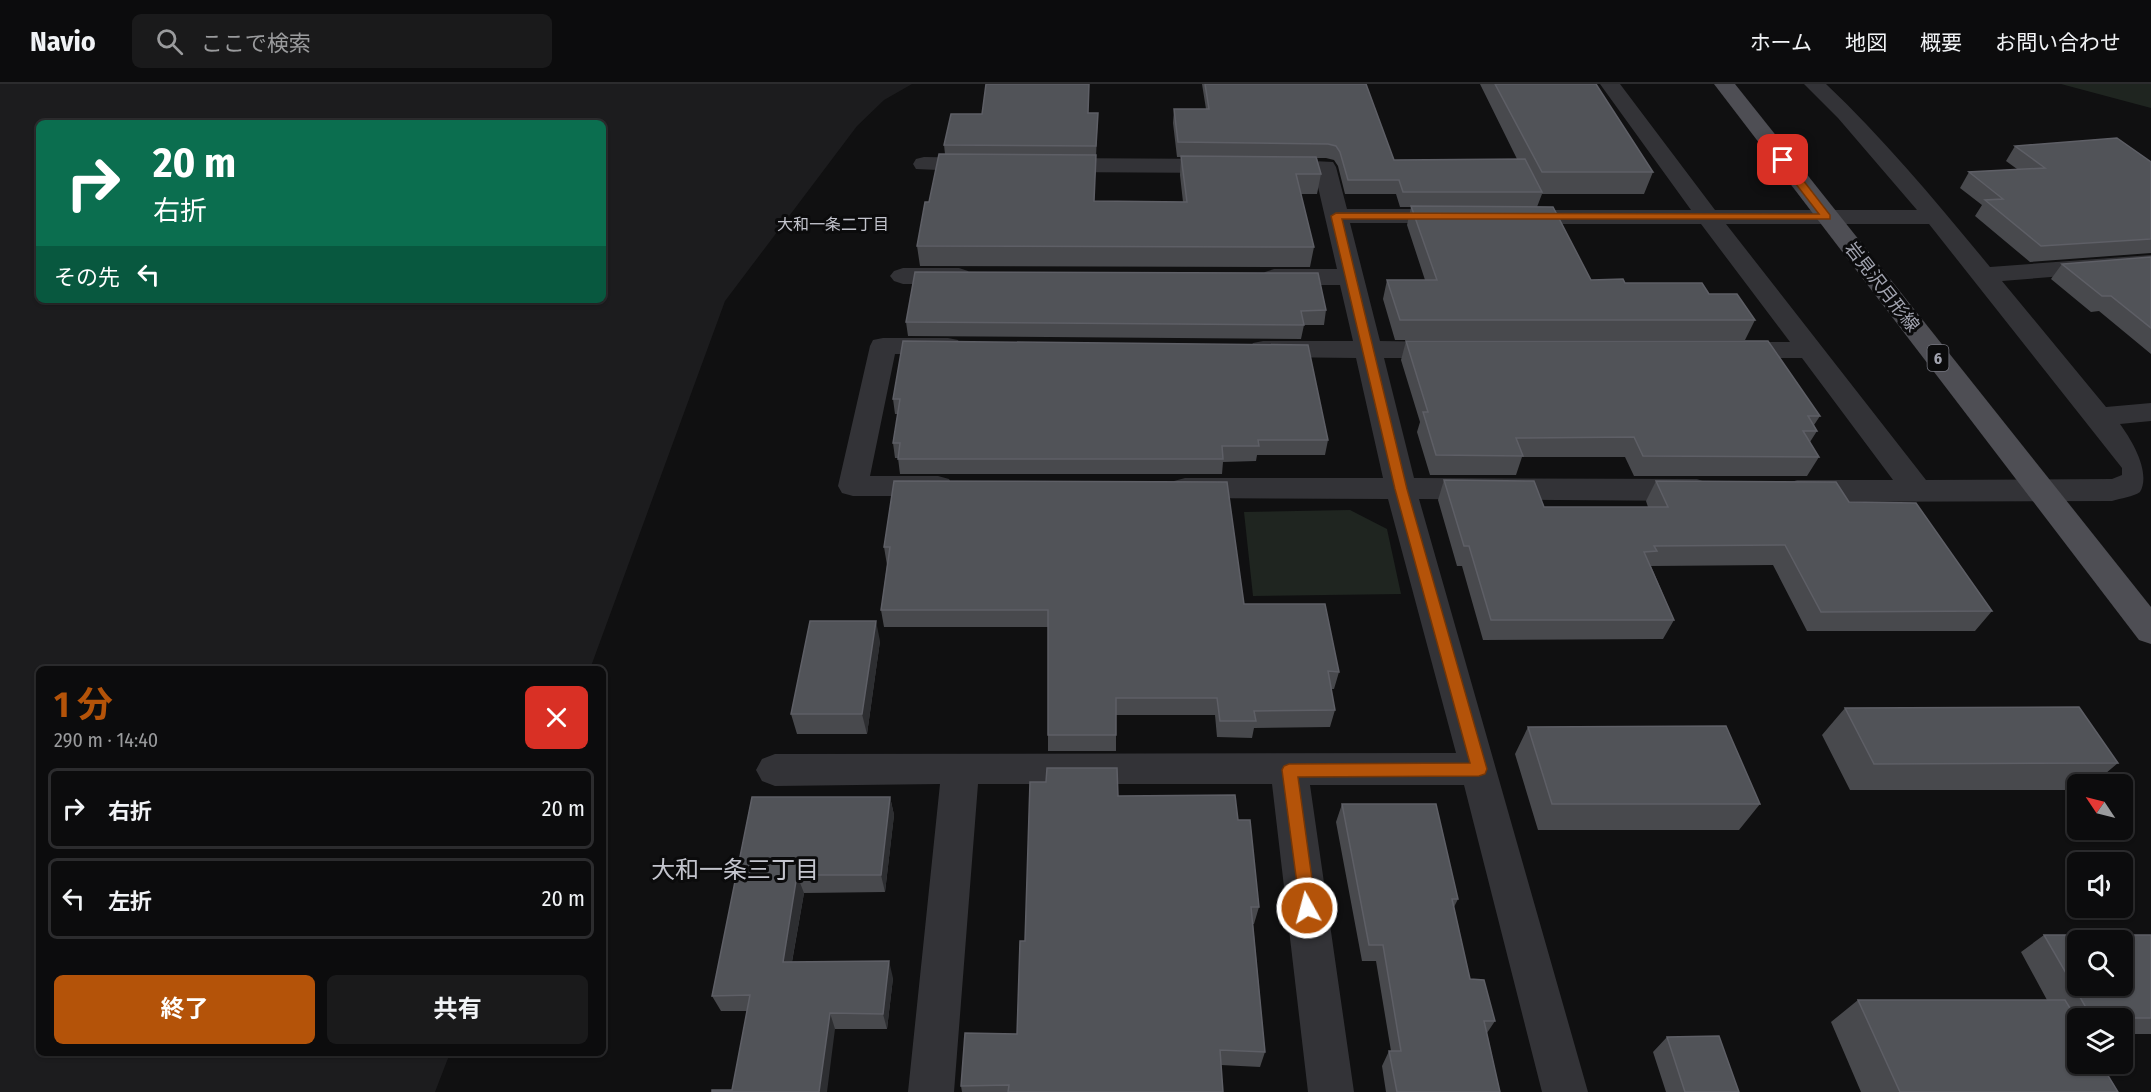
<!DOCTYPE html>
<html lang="ja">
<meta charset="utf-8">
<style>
body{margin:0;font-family:"Fira Sans Condensed","Noto Sans JP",sans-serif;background:#1a1a1b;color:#f1f3f6;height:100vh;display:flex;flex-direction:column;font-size:22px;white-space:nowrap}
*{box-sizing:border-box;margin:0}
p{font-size:20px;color:#9a9b9d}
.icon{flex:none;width:33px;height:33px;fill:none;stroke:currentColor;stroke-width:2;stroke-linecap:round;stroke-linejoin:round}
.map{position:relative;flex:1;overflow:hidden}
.drawer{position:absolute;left:36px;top:582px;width:570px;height:390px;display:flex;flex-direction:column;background:#0c0c0d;border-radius:9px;box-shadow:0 2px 4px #0004,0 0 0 2px #2c2c2e}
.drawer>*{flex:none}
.banner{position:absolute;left:36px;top:36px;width:570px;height:183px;border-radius:9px;box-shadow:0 2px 4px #0004,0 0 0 2px #2c2c2e;background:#0b6e4f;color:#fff;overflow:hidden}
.needle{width:39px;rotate:305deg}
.tools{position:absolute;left:2067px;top:690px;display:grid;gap:12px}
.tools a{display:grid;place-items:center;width:66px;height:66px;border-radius:9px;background:#0c0c0d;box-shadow:0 2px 4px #0004,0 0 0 2px #2c2c2e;font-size:30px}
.pin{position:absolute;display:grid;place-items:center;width:51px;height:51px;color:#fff;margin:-26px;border-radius:12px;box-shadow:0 3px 9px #0006}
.me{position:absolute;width:66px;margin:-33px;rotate:353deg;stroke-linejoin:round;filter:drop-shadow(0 0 4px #0008)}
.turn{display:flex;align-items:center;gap:21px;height:126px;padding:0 18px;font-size:27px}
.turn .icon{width:78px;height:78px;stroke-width:2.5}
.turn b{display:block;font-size:42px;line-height:51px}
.then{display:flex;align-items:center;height:57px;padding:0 18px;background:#0003;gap:12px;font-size:22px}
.round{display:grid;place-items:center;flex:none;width:63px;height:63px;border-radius:9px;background:#1a1a1b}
.head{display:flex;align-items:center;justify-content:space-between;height:102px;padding:0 18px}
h1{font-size:36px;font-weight:700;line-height:45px;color:#b45309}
.action{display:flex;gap:12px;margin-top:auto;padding:12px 18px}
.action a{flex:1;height:69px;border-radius:9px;background:#b45309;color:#fff;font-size:24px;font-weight:700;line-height:69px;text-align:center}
.action a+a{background:#1a1a1b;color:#f1f3f6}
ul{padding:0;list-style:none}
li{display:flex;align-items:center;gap:18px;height:81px;margin:0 12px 9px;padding:0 6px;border:3px solid #2c2c2e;border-radius:9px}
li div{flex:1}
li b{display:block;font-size:22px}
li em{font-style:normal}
header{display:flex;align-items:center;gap:36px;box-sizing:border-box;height:84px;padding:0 30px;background:#0c0c0d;border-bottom:2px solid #2c2c2e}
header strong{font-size:28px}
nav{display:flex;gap:33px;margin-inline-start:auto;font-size:21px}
.search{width:420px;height:54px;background:#1a1a1b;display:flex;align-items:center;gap:15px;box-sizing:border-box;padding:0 21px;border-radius:9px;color:#9a9b9d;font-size:22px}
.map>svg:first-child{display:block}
.built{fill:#1c1c1e;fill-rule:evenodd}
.green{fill:#1f2520}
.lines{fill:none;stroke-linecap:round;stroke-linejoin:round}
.minor{fill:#333337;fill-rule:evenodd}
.major{fill:#4e4e54;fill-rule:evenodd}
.wall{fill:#48494d}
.shaded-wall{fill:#2d2e31}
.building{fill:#515358;stroke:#5e5f66;stroke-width:1.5;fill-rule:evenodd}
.route{fill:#b45309;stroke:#753606;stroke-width:1.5}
.labels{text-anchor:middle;stroke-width:6;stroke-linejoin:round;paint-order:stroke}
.far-neighbourhood-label{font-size:16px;fill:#c3c4cd;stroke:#0b0b0c}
.shield{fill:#0b0b0c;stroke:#75767f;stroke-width:1.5}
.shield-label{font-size:16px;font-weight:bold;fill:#a2a4b0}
.street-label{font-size:18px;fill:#a2a4b0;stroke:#0b0b0c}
.near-neighbourhood-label{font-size:24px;fill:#c3c4cd;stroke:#0b0b0c}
</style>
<header>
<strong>Navio</strong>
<div class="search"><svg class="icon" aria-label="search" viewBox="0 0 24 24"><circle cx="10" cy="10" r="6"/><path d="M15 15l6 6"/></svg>ここで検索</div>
<nav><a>ホーム</a><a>地図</a><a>概要</a><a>お問い合わせ</a></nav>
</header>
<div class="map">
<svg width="2151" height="1008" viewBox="0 0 2151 1008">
<rect width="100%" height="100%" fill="#101011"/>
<!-- built -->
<path class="built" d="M0 0H912L884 16 857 42 725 217 590 585H39V969H450L435 1008H0ZM39 39H603V216H39Z"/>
<!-- green -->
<path class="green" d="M2061 0H2151V24Z
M1350 426 1387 445 1401 510 1253 512 1244 428Z"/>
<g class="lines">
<!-- minor -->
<path class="minor" d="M1600 0H1620L1715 126H1917L1838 34 1804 0H1826C1885 56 1938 120 1990 183L2151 171V185L2002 197 2106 323 2151 319V337L2120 340C2133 358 2151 389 2140 408 2133 413 2121 414 2112 417L1797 418 1786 414 1782 407 1786 400 1797 396H1893L1802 274H1731L1721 272 1717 266 1721 260 1731 258H1790L1701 140H1515L1507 138 1503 133 1507 128 1515 126H1691ZM1726 140H1929L2122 384V391L2112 395 1926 396Z
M924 73 983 74 991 76 994 81 991 86 983 88 916 85 913 80 916 75Z
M1052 74 1226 75 1234 77 1237 82 1234 87 1226 89 1052 88 1044 86 1041 81 1044 76Z
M1274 75 1333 78 1336 83 1347 125H1455L1463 127 1467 132 1463 137 1455 139H1350L1380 257 1449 258 1459 260 1463 266 1459 272 1449 274H1384L1414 394 1697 395 1708 399 1712 406 1708 413 1697 417 1419 415 1588 1008H1542L1464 701H1310L1354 1008H1308L1272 700H978L954 1008H908L940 700 775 702 762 697 756 686 762 675 775 670 1456 669 1388 415 1185 414 1174 411 1170 404 1174 397 1185 394H1383L1356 274 1263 273 1253 271 1249 265 1253 259 1263 257H1353L1340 201H1274L1265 198 1261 193 1265 188 1274 185H1337L1315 90 1266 87 1263 82 1266 77Z
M903 184H959L968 187 972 192 968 197 959 200H903L894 197 890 192 894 187Z
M883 254H948L958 256 961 262 958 268 948 270H895L870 392H938L949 395 953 402 949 409 938 412H853L842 409 838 402 870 262 873 256Z"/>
<!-- major -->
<path class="major" d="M1714 0H1735L2151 523V560L2139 556Z"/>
</g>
<!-- wall -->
<path class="wall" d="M1202 0H1366L1394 76 1517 75 1480 0H1596L1653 88 1644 110H1542L1537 123 1591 196 1709 210 1755 236 1745 256H1395L1383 215 1387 196H1425L1407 141 1411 123H1400L1396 110H1345L1338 82 1334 76 1326 74H1317L1321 90 1317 110H1301L1314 163 1310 183 920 182 917 162 929 118 945 70 944 61 982 30 1098 29 1094 117 1183 118 1180 91 1181 73H1177L1173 39 1174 25H1206Z
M2015 62 2151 78V169L2030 178 1975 132 1982 121 1960 104 1969 88 2017 85 2006 77Z
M2151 173V270L2099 227 2091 228 2051 195 2062 180Z
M1326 226 1324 241H1304L1301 255 908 252 906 238Z
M903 257 1328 356 1325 371H1257L1256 377 1223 378 1222 390H900L898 374H895L893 359 898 330H895L893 315Z
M1406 257 1820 332 1814 341 1817 347 1810 358 1819 373 1807 392H1634L1625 373H1522L1516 391H1430L1417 348 1420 338 1401 276Z
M1444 396 1544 423H1648L1646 417 1656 397 1849 418 1992 527 1975 547H1807L1773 481 1651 482 1674 536 1663 555 1483 556 1462 482H1457L1438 416Z
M894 397 1244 520 1339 588 1334 605H1331L1335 626 1330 643 1254 644 1252 654 1217 653 1215 631H1116V667H1048V543H884L881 526 887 481 884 463Z
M880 557 867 650H797L791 630Z
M1845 624 2118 679 2093 700H2078V706H1850L1822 651Z
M1528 643 1760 720 1739 746H1538L1515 670Z
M1118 712 1238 736 1259 823 1254 840H1253L1265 968 1260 983 1221 981 1223 1008H962L961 1002 1017 950 1025 857Z
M752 713H890L894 731 885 808 804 809 792 878 893 894 887 945H835L732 1006 747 927H721L712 912Z
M1342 720 1458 815 1454 823 1470 895 1495 937 1487 949 1500 1008H1386L1382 982 1389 967H1391L1376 877H1362L1336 738Z
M2044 851H2151V950H2122V934H2078V980L2118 1008H1861L1831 938 1858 916H2047L2021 868Z
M1667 953 1739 1008H1666L1653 968Z"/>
<!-- shaded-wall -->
<path class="shaded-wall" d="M876 537 880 557 867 650 862 630Z
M890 713 894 731 885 808 881 791Z
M797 791 804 809 789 894 783 878Z
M889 877 893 894 887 945 883 930Z
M830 929 835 945 827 1008H819Z"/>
<!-- building -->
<path class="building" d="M986 0H1089L1088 29H1098L1096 62 944 61 951 30H982Z
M1205 0H1366L1394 76 1525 75 1542 108H1403L1399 96H1348L1340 68 1336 62 1328 60 1178 58 1174 25H1209Z
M1495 0H1596L1653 88H1542Z
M2117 54 2151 78V155L2041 162 1985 116 2003 115 1969 88 2045 84 2015 62Z
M939 70 1096 71 1094 117 1187 118 1181 72 1316 73 1321 90H1296L1314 163 917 162 925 118H929Z
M1411 122 1553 123 1591 196 1623 195 1625 199H1702L1709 210H1737L1755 236H1400L1387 196H1437Z
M2151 173V244L2111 212H2102L2062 180Z
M915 188 1318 189 1326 226 1301 227 1304 241 906 238Z
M903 257 1308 261 1328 356H1258L1259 362H1222L1223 375H898L900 359H893L900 315H893Z
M1406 257H1768L1820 332H1808L1817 347H1803L1819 373 1643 372 1634 353 1516 354 1523 372 1436 371 1423 328H1428Z
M1444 396 1534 397 1544 423H1668L1656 397 1836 398 1849 418 1916 419 1992 527 1821 528 1785 461 1654 462 1657 467 1644 468 1674 536H1491L1469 462H1464Z
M894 397 1227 398 1244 520H1325L1339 588 1328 587 1335 626 1254 627 1256 637H1220L1217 614H1116V651H1048V526H881L890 463H884Z
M810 537H876L862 630H791Z
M2079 623 2118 679 1874 680 1845 624Z
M1726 642 1760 720H1552L1528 643Z
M1047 684H1117L1118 712 1235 711 1238 736H1250L1259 823H1251L1265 968 1220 966 1223 1008H1008L1009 1001 961 1002 965 949 1017 950 1020 857H1025L1030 698H1046Z
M752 713H890L881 791H797L783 878 889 877 883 930 830 929 819 1008H712V1006H732L750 911 712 912Z
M1342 720H1436L1458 815H1452L1470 895 1484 896 1495 937H1484L1500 1008H1397L1389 967H1401L1383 861H1369Z
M2044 851H2151V934H2092ZM2078 856H2122V902H2078Z
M1858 916H2065L2078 937V980H2101L2118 1008H1900Z
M1719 952 1739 1008H1685L1667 953Z"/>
<!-- route -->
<path class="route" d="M1779 74H1786L1830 131V135H1342L1407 405 1487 685 1485 690 1479 692 1298 693 1316 824 1313 830 1307 832 1301 830 1282 686 1284 682 1289 680 1470 679 1395 405 1331 132 1336 129 1819 130 1779 78Z"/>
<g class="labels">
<!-- far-neighbourhood labels -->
<g class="far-neighbourhood-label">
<text x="833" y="146">大和一条二丁目</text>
</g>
<!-- shield labels -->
<rect class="shield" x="1927.5" y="261" width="21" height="26" rx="4.5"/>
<g class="shield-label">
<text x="1938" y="280">6</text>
</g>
<!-- street labels -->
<g class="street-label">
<text transform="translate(1882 203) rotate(52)" y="6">岩見沢月形線</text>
</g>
<!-- near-neighbourhood labels -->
<g class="near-neighbourhood-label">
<text x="735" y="794">大和一条三丁目</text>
</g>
</g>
</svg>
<div class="tools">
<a><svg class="needle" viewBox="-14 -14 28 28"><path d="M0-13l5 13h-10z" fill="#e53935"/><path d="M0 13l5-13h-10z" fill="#9a9b9d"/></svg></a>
<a><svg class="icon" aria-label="sound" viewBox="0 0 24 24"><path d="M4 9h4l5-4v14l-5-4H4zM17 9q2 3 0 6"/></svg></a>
<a><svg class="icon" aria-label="search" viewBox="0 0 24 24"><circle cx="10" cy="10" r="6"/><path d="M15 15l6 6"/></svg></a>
<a><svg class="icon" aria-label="layers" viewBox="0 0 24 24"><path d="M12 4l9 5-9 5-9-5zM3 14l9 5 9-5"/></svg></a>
</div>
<div class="pin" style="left:1783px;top:76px;background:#d93025"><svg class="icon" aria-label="arrive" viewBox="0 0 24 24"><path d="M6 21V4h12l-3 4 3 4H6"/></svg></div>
<svg class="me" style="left:1307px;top:824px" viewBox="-20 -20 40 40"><circle r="17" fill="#b45309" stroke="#fff" stroke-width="3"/><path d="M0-11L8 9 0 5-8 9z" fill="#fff"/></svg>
<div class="banner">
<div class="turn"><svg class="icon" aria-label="right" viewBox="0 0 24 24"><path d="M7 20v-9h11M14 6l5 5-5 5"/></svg><div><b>20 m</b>右折</div></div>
<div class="then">その先<svg class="icon" aria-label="left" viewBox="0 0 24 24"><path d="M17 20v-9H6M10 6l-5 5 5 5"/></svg></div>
</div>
<section class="drawer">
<div class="head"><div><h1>1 分</h1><p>290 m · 14:40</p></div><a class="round" style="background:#d93025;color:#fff"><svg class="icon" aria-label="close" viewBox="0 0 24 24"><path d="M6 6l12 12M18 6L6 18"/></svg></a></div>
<ul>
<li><svg class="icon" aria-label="right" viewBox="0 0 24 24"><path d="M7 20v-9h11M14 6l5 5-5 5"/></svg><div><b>右折</b></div><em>20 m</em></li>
<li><svg class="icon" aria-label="left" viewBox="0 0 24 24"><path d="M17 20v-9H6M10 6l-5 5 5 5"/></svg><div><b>左折</b></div><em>20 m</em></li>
</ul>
<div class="action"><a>終了</a><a>共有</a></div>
</section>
</div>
